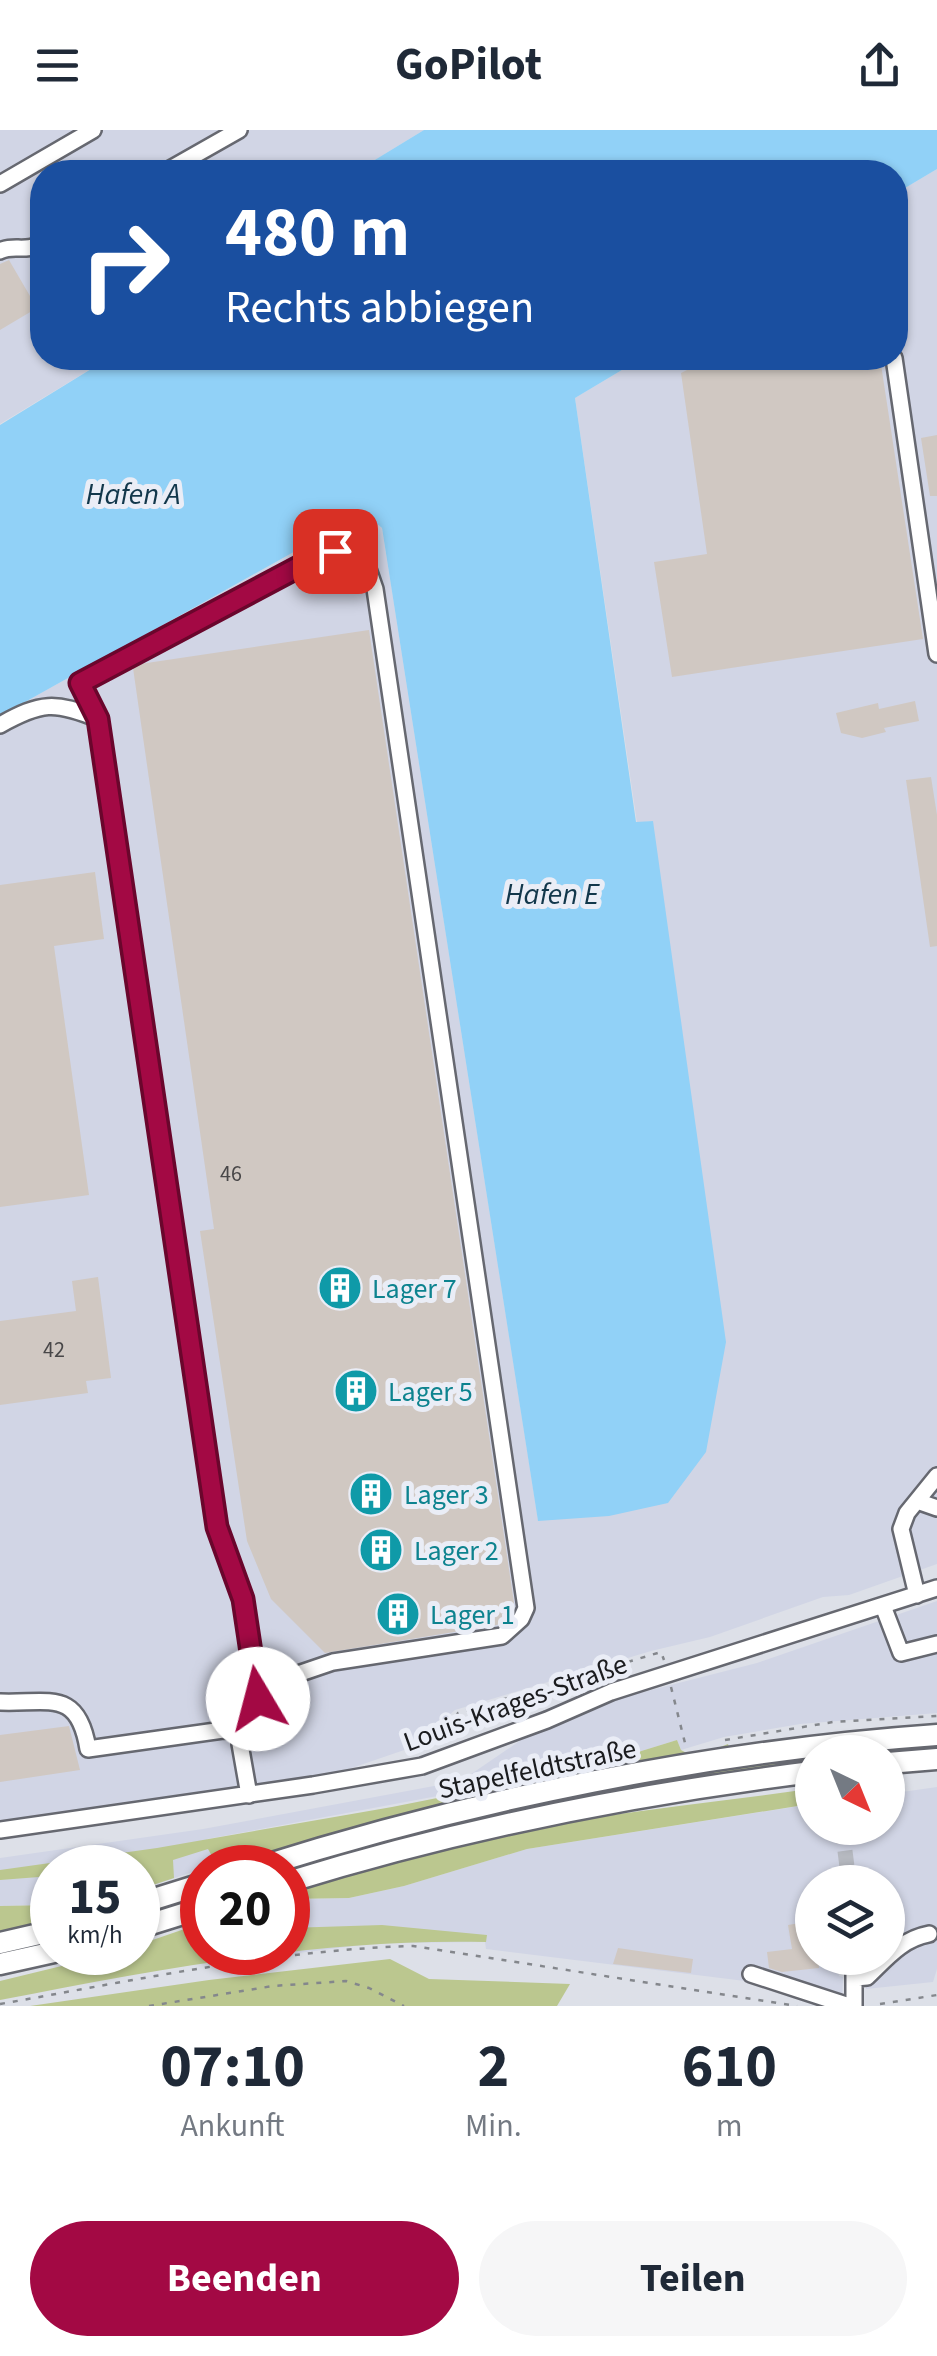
<!DOCTYPE html>
<html lang="de">
<meta charset="utf-8">
<style>
body{margin:0;font-family:"Source Sans 3",sans-serif;background:#f6f6f7;color:#1f2937;height:100vh;display:flex;flex-direction:column;font-size:38px;white-space:nowrap}
*{box-sizing:border-box;margin:0}
p{font-size:32px;color:#747a83}
.icon{flex:none;width:55px;height:55px;fill:none;stroke:currentColor;stroke-width:2;stroke-linecap:round;stroke-linejoin:round}
.map{position:relative;height:1876px;overflow:hidden}
.drawer{display:flex;flex-direction:column;background:#fff;flex:1}
.drawer>*{flex:none}
.guide{position:absolute;left:30px;top:30px;width:878px;height:210px;border-radius:40px;box-shadow:0 2px 8px #0004;background:#1a4fa0;color:#fff;overflow:hidden}
.needle{width:65px;rotate:137deg}
.buttons{position:absolute;left:795px;top:1605px;display:grid;gap:20px}
.buttons a{display:grid;place-items:center;width:110px;height:110px;border-radius:50%;background:#fff;box-shadow:0 2px 8px #0004;font-size:50px}
.speed{position:absolute;left:30px;top:1715px;display:flex;gap:20px;font-size:50px;font-weight:700;text-align:center}
.speed>*{display:grid;place-content:center;width:130px;height:130px;border-radius:50%;background:#fff;box-shadow:0 2px 8px #0004;line-height:1}
.speed small{font-size:25px;font-weight:400}
.speed .limit{border:15px solid #d22;background:#fff;color:#111}
.pin{position:absolute;display:grid;place-items:center;width:85px;height:85px;color:#fff;margin:-42px;border-radius:20px;box-shadow:0 5px 15px #0006}
.me{position:absolute;width:110px;margin:-55px;rotate:352deg;stroke-linejoin:round;filter:drop-shadow(0 0 8px #0008)}
.turn{display:flex;align-items:center;gap:35px;height:210px;padding:0 30px;font-size:45px}
.turn .icon{width:130px;height:130px;stroke-width:2.5}
.turn b{display:block;font-size:70px;line-height:85px}
.eta{display:flex;justify-content:space-evenly;align-items:center;height:170px;text-align:center}
.eta b{font-size:60px;font-weight:700;line-height:70px}
.button{display:flex;gap:20px;margin-top:auto;padding:20px 30px}
.button a{flex:1;height:115px;border-radius:60px;background:#a30944;color:#fff;font-size:40px;font-weight:700;line-height:115px;text-align:center}
.button a+a{background:#f6f6f7;color:#1f2937}
header{display:flex;justify-content:space-between;align-items:center;height:130px;padding:0 30px;background:#fff;font-size:45px;font-weight:700}
.map>svg:first-child{display:block}
.built{fill:#d1d5e5}
.green{fill:#bbc78f}
.water{fill:#91d1f7}
.building{fill:#d0c8c2}
.lines{fill:none;stroke-linecap:round;stroke-linejoin:round}
.minor-tunnel{stroke:#b6b9c0;stroke-width:15;stroke-dasharray:15 8;stroke-linecap:butt}
.minor-casing{stroke:#666870;stroke-width:20}
.major-casing{stroke:#666870;stroke-width:25}
.path{stroke:#84878c;stroke-width:2.5;stroke-dasharray:5 8;stroke-linecap:butt}
.minor{stroke:#fff;stroke-width:15}
.major{stroke:#fff;stroke-width:20}
.route-casing{stroke:#6a062c;stroke-width:25}
.route{stroke:#a30944;stroke-width:18}
.labels{text-anchor:middle;stroke-width:10;stroke-linejoin:round;paint-order:stroke}
.number-label{font-size:22px;fill:#484748}
.culture-label{font-size:28px;fill:#0d838f;stroke:#eaedf6;text-anchor:start}
.street-label{font-size:28px;fill:#1b1c1f;stroke:#eaedf6}
.water-label{font-size:30px;font-style:italic;fill:#12374b;stroke:#eaedf6}
</style>
<header><svg class="icon" aria-label="menu" viewBox="0 0 24 24"><path d="M4 6h16M4 12h16M4 18h16"/></svg>GoPilot<svg class="icon" aria-label="share" viewBox="0 0 24 24"><path d="M12 15V3M7 8l5-5 5 5M5 13v7h14v-7"/></svg></header>
<div class="map">
<svg width="937" height="1876" viewBox="0 0 937 1876">
<rect width="100%" height="100%" fill="#dde0e8"/>
<!-- built -->
<path class="built" d="M0 0H424L355 42H42V228H109L0 294Z
M937 39V1434L849 1465 823 1467 710 1507 651 1521 455 1580 447 1587 445 1606 311 1652 0 1695V586L351 390 370 388 382 398 538 1390 652 691 637 693 575 268 642 228H895V64Z
M937 1471V1583L800 1594 724 1607 681 1620 677 1610 583 1639 207 1709 214 1735 138 1760V1738H52V1775L0 1776V1728L203 1699 461 1651 524 1608 616 1569 757 1533Z
M937 1657V1839L933 1852 866 1859V1828H888V1752H812V1828H837L839 1846 843 1847 842 1876H824L795 1864 753 1852 486 1819 485 1812 378 1813 227 1832 288 1822V1769L349 1768 404 1756 527 1719 812 1674V1698H888V1664Z"/>
<!-- green -->
<path class="green" d="M677 1610 681 1620 694 1627 728 1614 729 1617 694 1630 283 1723 262 1722 218 1737 208 1719 173 1730 174 1748 153 1755 138 1752V1738H52V1746L0 1750V1740L157 1718 392 1677 583 1639Z
M808 1625 810 1634 288 1746V1738L432 1696 552 1670Z
M802 1660 804 1675 527 1719 404 1756 349 1768 288 1769V1762C390 1731 492 1703 598 1687 666 1677 734 1670 802 1660Z
M52 1775V1794L0 1808V1776Z
M202 1793V1822H288V1798L382 1795 487 1805 486 1812C323 1808 160 1839 0 1870V1851L115 1823 138 1822V1815Z
M390 1829 429 1849 570 1854 557 1876H30L209 1850Z"/>
<!-- water -->
<path class="water" d="M424 0H937V39L895 64V42H355Z
M109 228H642L575 268 636 692 653 691 726 1212 706 1322 668 1373 609 1386 538 1391 382 398 370 388 351 390 0 586V295Z"/>
<!-- building -->
<path class="building" d="M9 130 37 178 0 200V134Z
M711 228H880L923 509 672 547 654 432 707 424 681 243Z
M937 305V366H930L921 308Z
M369 500 514 1473 510 1484 497 1495 325 1523 271 1469 247 1411 200 1101 214 1099 133 538 140 534Z
M915 571 919 591 884 598 886 602 862 608 841 603 836 583 878 573 879 579Z
M931 647 937 685V816L930 817 906 650Z
M95 742 104 809 54 816 89 1065 0 1077V755Z
M98 1147 111 1248 86 1251 88 1263 0 1275V1191L76 1181 72 1151Z
M69 1596 80 1640 0 1652V1605Z
M800 1793 804 1818 812 1817V1828H818L819 1838 782 1842 769 1838 767 1822 792 1819 788 1795Z
M618 1818 693 1829 691 1843 613 1834Z"/>
<g class="lines">
<!-- minor-tunnel -->
<path class="minor-tunnel" d="M842 1698 849 1752"/>
<defs>
<path id="minor" d="M165 42 239 0
M0 54 93 0
M0 121C13 114 26 123 42 113
M895 129 898 119
M894 228 937 524
M0 595C41 572 55 571 98 589
M917 1371 937 1378
M917 1465 901 1399 907 1383 937 1346
M883 1476 901 1523 937 1514
M0 1572C49 1574 78 1558 88 1619L223 1600 242 1601
M249 1665 240 1614 242 1601 258 1569 243 1469 217 1397 98 589 80 553 323 424 348 421 367 436 375 459 526 1478 521 1489 502 1506 333 1532 286 1548 258 1569
M0 1700 313 1655 422 1636 547 1590 611 1562 937 1458
M751 1844 849 1876
M855 1848 867 1847C887 1828 902 1809 929 1804
M854 1876V1828"/>
<path id="major" d="M888 1633 937 1629
M256 1738C474 1669 709 1621 937 1605
M288 1752C459 1699 635 1664 812 1642
M138 1774 202 1754
M138 1798 202 1778
M0 1813 52 1801
M0 1834 54 1822"/>
</defs>
<!-- minor casing -->
<use href="#minor" class="minor-casing"/>
<!-- major casing -->
<use href="#major" class="major-casing"/>
<!-- path -->
<path class="path" d="M671 1557 686 1617
M725 1610 833 1592 937 1586
M446 1611 458 1583 661 1522 664 1530
M0 1874C137 1850 274 1820 413 1816L797 1876
M880 1874 937 1865
M149 1876 273 1856 346 1851 369 1858 404 1876"/>
<!-- minor -->
<use href="#minor" class="minor"/>
<!-- major -->
<use href="#major" class="major"/>
</g>
<g class="lines">
<defs>
<path id="route" d="M258 1569 243 1469 217 1397 98 589 80 553 323 424 335 421"/>
</defs>
<!-- route casing -->
<use href="#route" class="route-casing"/>
<!-- route -->
<use href="#route" class="route"/>
</g>
<!-- icons -->
<defs>
<symbol id="building-disc" viewBox="-11 -11 22 22"><circle r="9.5" fill="#0f9aa8" stroke="#eaedf6"/><path d="M-4-6H4V6H1V3H-1V6H-4ZM-2.5-4.3h1.7v1.8h-1.7ZM.8-4.3h1.7v1.8H.8ZM-2.5-1h1.7V.8h-1.7ZM.8-1h1.7V.8H.8Z" fill="#fff"/></symbol>
</defs>
<g fill-rule="evenodd">
<use href="#building-disc" x="315" y="1133" width="50" height="50"/>
<use href="#building-disc" x="331" y="1236" width="50" height="50"/>
<use href="#building-disc" x="346" y="1339" width="50" height="50"/>
<use href="#building-disc" x="356" y="1395" width="50" height="50"/>
<use href="#building-disc" x="373" y="1459" width="50" height="50"/>
</g>
<g class="labels">
<!-- number labels -->
<g class="number-label">
<text x="231" y="1051">46</text>
<text x="54" y="1227">42</text>
</g>
<!-- culture labels -->
<g class="culture-label">
<text x="372" y="1168">Lager 7</text>
<text x="388" y="1271">Lager 5</text>
<text x="404" y="1374">Lager 3</text>
<text x="414" y="1430">Lager 2</text>
<text x="430" y="1494">Lager 1</text>
</g>
<!-- street labels -->
<g class="street-label">
<text transform="translate(515 1572) rotate(-20)" y="10">Louis-Krages-Straße</text>
<text transform="translate(537 1638) rotate(-12)" y="10">Stapelfeldtstraße</text>
</g>
<!-- water labels -->
<g class="water-label">
<text x="133" y="374">Hafen A</text>
<text x="552" y="774">Hafen E</text>
</g>
</g>
</svg>
<div class="buttons">
<a><svg class="needle" viewBox="-14 -14 28 28"><path d="M0-13l5 13h-10z" fill="#e53935"/><path d="M0 13l5-13h-10z" fill="#747a83"/></svg></a>
<a><svg class="icon" aria-label="layers" viewBox="0 0 24 24"><path d="M12 4l9 5-9 5-9-5zM3 14l9 5 9-5"/></svg></a>
</div>
<div class="speed"><div>15<small>km/h</small></div><div class="limit">20</div></div>
<div class="pin" style="left:335px;top:421px;background:#d93025"><svg class="icon" aria-label="arrive" viewBox="0 0 24 24"><path d="M6 21V4h12l-3 4 3 4H6"/></svg></div>
<svg class="me" style="left:258px;top:1569px" viewBox="-20 -20 40 40"><circle r="19" fill="#fff"/><path d="M0-13L10 11 0 6-10 11z" fill="#a30944"/></svg>
<div class="guide">
<div class="turn"><svg class="icon" aria-label="right" viewBox="0 0 24 24"><path d="M7 20v-9h11M14 6l5 5-5 5"/></svg><div><b>480 m</b>Rechts abbiegen</div></div>
</div>
</div>
<section class="drawer">
<div class="eta">
<div><b>07:10</b><p>Ankunft</p></div>
<div><b>2</b><p>Min.</p></div>
<div><b>610</b><p>m</p></div>
</div>
<div class="button"><a>Beenden</a><a>Teilen</a></div>
</section>
